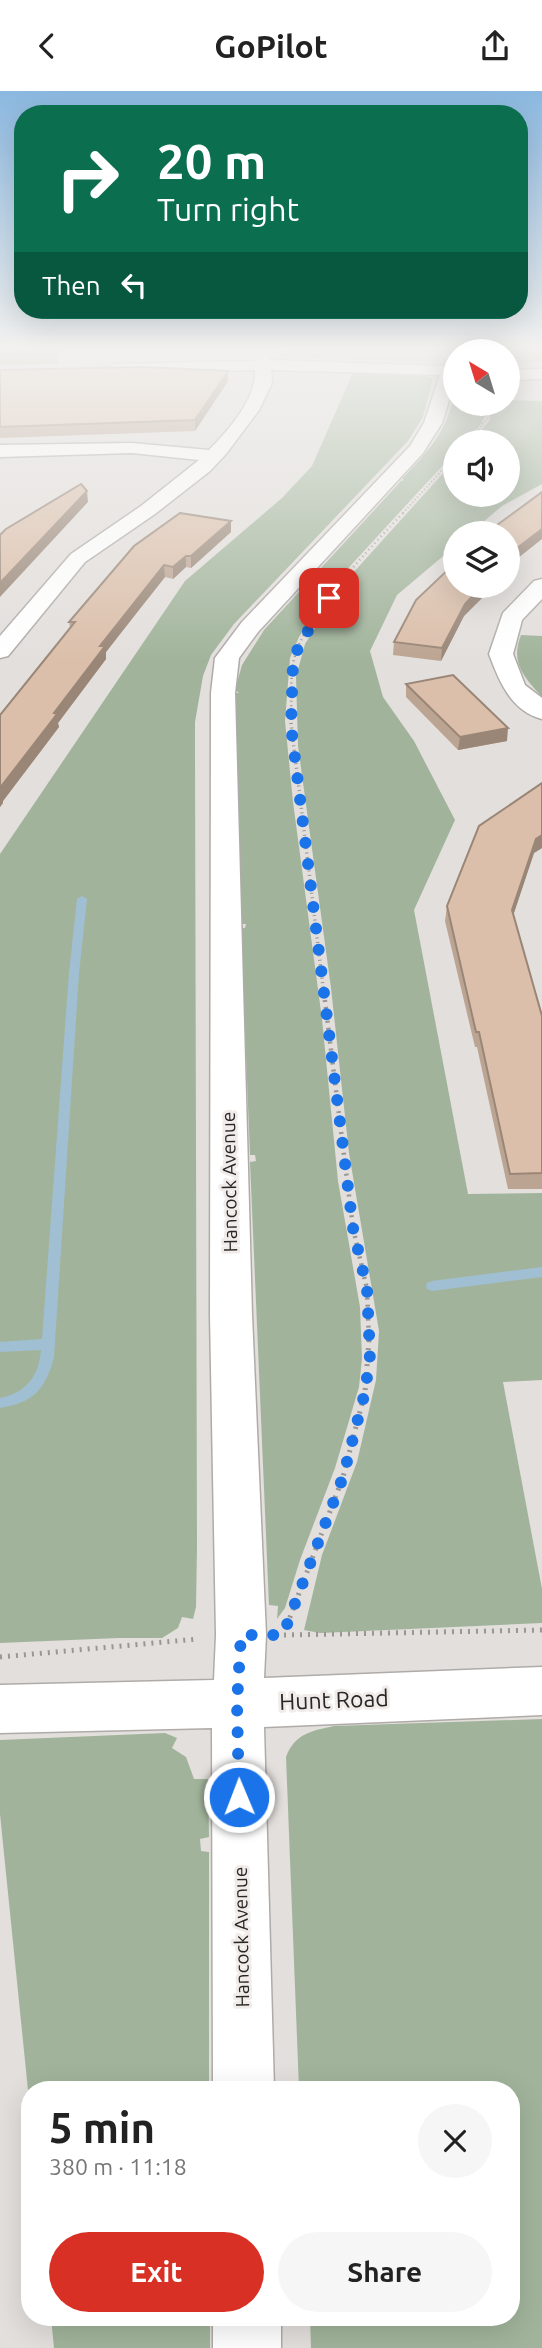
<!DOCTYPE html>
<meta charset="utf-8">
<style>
body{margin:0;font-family:Ubuntu,sans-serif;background:#f6f6f6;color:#222;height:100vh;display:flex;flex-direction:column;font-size:26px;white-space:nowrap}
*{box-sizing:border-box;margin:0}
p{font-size:23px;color:#767676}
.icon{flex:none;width:38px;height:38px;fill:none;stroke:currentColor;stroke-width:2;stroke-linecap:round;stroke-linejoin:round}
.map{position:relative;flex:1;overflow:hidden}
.panel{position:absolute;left:21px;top:1990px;width:499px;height:245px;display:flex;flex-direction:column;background:#fff;border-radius:28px;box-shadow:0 7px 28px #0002}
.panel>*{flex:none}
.guide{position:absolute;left:14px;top:14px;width:514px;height:214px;border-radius:28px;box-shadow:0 7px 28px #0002;background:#0b6e4f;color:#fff;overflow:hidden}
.needle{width:46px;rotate:322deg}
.fabs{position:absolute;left:443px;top:248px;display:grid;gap:14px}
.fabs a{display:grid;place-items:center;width:77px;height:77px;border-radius:50%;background:#fff;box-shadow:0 7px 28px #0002;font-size:35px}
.pin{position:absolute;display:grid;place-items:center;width:60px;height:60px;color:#fff;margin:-30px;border-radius:14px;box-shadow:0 4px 10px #0006}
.me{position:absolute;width:77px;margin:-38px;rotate:359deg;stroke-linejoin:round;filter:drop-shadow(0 0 5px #0008)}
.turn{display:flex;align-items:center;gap:24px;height:147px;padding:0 28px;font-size:32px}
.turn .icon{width:91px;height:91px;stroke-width:2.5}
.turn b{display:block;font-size:49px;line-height:60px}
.then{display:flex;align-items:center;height:66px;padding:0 28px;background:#0003;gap:14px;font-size:26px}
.round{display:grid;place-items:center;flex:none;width:74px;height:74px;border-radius:37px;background:#f6f6f6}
.head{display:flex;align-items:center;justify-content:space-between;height:119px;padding:0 28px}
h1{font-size:42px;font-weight:600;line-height:52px}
.button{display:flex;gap:14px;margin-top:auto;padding:14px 28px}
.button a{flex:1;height:80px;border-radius:42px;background:#d93025;color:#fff;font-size:28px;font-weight:600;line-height:80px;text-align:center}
.button a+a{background:#f6f6f6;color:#222}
header{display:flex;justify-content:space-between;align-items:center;height:91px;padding:0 28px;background:#fff;font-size:32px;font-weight:600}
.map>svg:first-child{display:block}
.green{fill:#a1b49b}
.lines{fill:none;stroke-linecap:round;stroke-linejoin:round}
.stream{fill:#a1bfd3;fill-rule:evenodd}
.minor-casing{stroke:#afaba8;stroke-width:3}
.path-far4{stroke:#999694;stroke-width:2;stroke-dasharray:1 2.5;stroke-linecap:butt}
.path-far3{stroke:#999694;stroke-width:2.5;stroke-dasharray:1 3.5;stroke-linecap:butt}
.path-far2{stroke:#999694;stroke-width:3.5;stroke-dasharray:1 3.5;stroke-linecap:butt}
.path-far1{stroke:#999694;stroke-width:4.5;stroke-dasharray:2 5;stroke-linecap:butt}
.path{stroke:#999694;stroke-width:5;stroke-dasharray:2 6;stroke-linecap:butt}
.minor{fill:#fff;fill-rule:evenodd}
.wall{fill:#bca492}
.shaded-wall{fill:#998677}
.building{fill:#dbbfaa;stroke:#998677;stroke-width:2}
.route{stroke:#1a73e8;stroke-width:12;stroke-dasharray:0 21.6}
.labels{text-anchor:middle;stroke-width:6;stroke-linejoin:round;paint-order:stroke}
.street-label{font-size:19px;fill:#282726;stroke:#f1ece9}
.near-street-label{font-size:23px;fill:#282726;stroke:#f1ece9}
</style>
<header><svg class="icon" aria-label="back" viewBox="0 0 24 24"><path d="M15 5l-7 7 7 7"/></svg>GoPilot<svg class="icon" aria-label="share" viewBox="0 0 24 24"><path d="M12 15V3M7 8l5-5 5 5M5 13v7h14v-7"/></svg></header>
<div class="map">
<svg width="542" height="2257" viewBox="0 0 542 2257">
<rect width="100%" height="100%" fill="#e3dfdc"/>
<!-- green -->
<path class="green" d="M287 255H444L439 271 280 266Z
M470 255H542V271L508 273V261H468Z
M354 279 420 283 433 287 423 326 408 350 234 533 211 564 203 585 195 631V662L197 1456 196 1516 193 1528 182 1526 178 1537 162 1547H119L0 1552V763L185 490 282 407 312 375Z
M455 302V313H477L485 325 481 333 464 352H455V361L330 497 299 546 290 567 285 630 293 711 322 928 338 1090 360 1216 362 1268 359 1296 335 1377 300 1469 285 1517 277 1528 278 1515 269 1514 250 1071 256 1070 255 1064H250L241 837H245L246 833H241L234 666 238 663H234L235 602H239L235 599 242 574 264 539 401 390 404 389 402 388C429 359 446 342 455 302Z
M508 309 542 310V393L502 415 469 443H455V455L397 504 370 560 383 606 414 650 455 729 414 819 468 1103 542 1102V1289L503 1291 542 1498V1532L320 1542 304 1539 322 1464 357 1371 376 1289 379 1240 349 1062 331 897 298 655 296 586 305 553 343 493 455 369V404H508V352H471L490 329V321L483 313H508Z
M521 544 542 545V606C524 586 510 572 521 544Z
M542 1628V2257H311L310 2226H511V1998H299L286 1666C295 1642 312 1640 334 1635Z
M165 1642 177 1647 172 1657 186 1666 194 1688H208L209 1746 200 1748 201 1760 209 1761V1998H30V2019L0 1723V1649Z
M51 2226H210V2257H54Z"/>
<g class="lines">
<!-- stream -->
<path class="stream" d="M82 805 87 808 79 882 54 1266C45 1299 34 1311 0 1317V1307C26 1302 39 1285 41 1259L0 1261V1251L42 1248 69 882 77 808Z
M542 1176V1186L432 1200 427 1198 426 1195 427 1192 432 1190Z"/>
<defs>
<path id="minor" d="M260 255H276L270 269 444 275 449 262 457 261 455 290 442 332 423 362 258 541 239 567 235 602 252 1224 266 1544 264 1587 542 1576V1624L264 1636 274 1998H213L212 1637 0 1642V1594L214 1589 216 1544 210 1224 211 602 215 567 242 531 410 355 424 332 440 284 271 279 272 292 259 319 226 363 210 380 155 423 85 471 8 565 0 567V545L71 463 141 415 199 369 132 362 0 366V354L132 352 209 359C228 340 257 307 255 279L114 283 106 278 114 273 254 270Z
M542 278V288L508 289V279Z
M542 488V508L522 529 513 563 525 594 542 607V628C511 620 499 590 489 563L503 522 534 490Z
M213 2226H281V2257H213Z"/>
</defs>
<!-- minor casing -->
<use href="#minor" class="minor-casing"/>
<!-- path-far4 -->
<path class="path-far4" d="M467 352 488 327 479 313
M403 422 455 365"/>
<!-- path-far3 -->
<path class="path-far3" d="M291 633C292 614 290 593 293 573 300 528 373 454 405 420"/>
<!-- path-far2 -->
<path class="path-far2" d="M291 632 324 904"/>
<!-- path-far1 -->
<path class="path-far1" d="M324 902 353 1137 367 1198 369 1250"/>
<!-- path -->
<path class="path" d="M287 1534 343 1386 365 1301 369 1249
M284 1544 542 1539
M0 1566 198 1548"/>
<!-- minor -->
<use href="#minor" class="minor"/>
</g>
<!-- wall -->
<path class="wall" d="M0 255H58V273L0 274Z
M0 279 228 290 195 340 0 347Z
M231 430V441L191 477 186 476 173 488 165 486 135 523 106 561V568L58 632 59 636 3 710V712L0 716V624L70 537 69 531Z
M455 495H486V503L464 525 441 570 393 564 394 551Z
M406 593 507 650 458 659 406 606Z
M542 692V757L534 762 513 824 542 925V1098H508L477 956H475L445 830 447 815Z"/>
<!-- shaded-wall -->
<path class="shaded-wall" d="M228 280V290L195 340V329Z
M87 400 88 411 0 506V492Z
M231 430V441L191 477V465Z
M542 438V448L508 475V464Z
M186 465V476L173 488V476Z
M164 474 165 486 106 561V568L58 632 59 636 3 710V712L0 716V697L54 622 100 555Z
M482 495H486V503L464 525 441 570 442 557 465 513Z
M508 637 507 650 458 659 460 646Z
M542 744V757L534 762 510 834 512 819 536 748Z"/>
<!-- building -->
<path class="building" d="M0 255H57V263L0 264Z
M142 276 228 280 195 329 0 336V279Z
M81 393 87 400 0 492V444L6 438Z
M542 401V438L508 464V443H485Z
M180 422 231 430 191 465H186L173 476 164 474 100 555H105L54 622 57 623 0 697V624L75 531H69L134 455Z
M455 472V495H482L465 513 442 557 394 551 416 509Z
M453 584 508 637 460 646 406 593Z
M542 692V744L536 748 512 819 542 925V1082L510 1083 479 941H476L447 815 479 735Z"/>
<!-- sky -->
<linearGradient id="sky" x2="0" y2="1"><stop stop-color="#8bb8e0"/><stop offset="0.45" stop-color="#f2f1ef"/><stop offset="1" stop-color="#f2f1ef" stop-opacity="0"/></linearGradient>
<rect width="542" height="571" fill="url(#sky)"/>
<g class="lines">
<!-- route -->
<path class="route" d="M239 1706 237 1612 241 1544H283L343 1386 365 1301 370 1264 367 1198 353 1137 291 635 293 572 299 554 329 507"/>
</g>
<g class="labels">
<!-- street labels -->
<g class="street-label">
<text transform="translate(229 1091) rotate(-91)" y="7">Hancock Avenue</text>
<text transform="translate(241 1846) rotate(-91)" y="7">Hancock Avenue</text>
</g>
<!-- near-street labels -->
<g class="near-street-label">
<text transform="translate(334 1609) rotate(-2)" y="8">Hunt Road</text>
</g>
</g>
</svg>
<div class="fabs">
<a><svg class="needle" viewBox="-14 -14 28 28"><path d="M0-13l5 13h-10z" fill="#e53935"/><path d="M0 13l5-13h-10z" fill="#767676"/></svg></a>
<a><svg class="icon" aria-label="sound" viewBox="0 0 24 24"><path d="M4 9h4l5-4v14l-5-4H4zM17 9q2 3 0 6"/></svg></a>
<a><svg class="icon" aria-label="layers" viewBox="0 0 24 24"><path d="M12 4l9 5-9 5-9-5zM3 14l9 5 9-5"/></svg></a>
</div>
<div class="pin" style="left:329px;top:507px;background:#d93025"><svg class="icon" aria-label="arrive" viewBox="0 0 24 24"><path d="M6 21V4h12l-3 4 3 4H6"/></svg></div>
<svg class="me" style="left:239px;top:1706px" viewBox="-20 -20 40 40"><circle r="17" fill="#1a73e8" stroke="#fff" stroke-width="3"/><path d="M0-11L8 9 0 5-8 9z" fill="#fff"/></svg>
<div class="guide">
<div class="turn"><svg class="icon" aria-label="right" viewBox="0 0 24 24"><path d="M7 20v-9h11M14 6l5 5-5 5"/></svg><div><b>20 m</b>Turn right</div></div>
<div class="then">Then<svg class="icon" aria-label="left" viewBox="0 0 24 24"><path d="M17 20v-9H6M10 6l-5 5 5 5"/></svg></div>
</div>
<section class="panel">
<div class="head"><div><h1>5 min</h1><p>380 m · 11:18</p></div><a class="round"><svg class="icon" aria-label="close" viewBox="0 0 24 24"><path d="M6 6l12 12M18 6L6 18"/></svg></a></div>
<div class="button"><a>Exit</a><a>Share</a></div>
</section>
</div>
